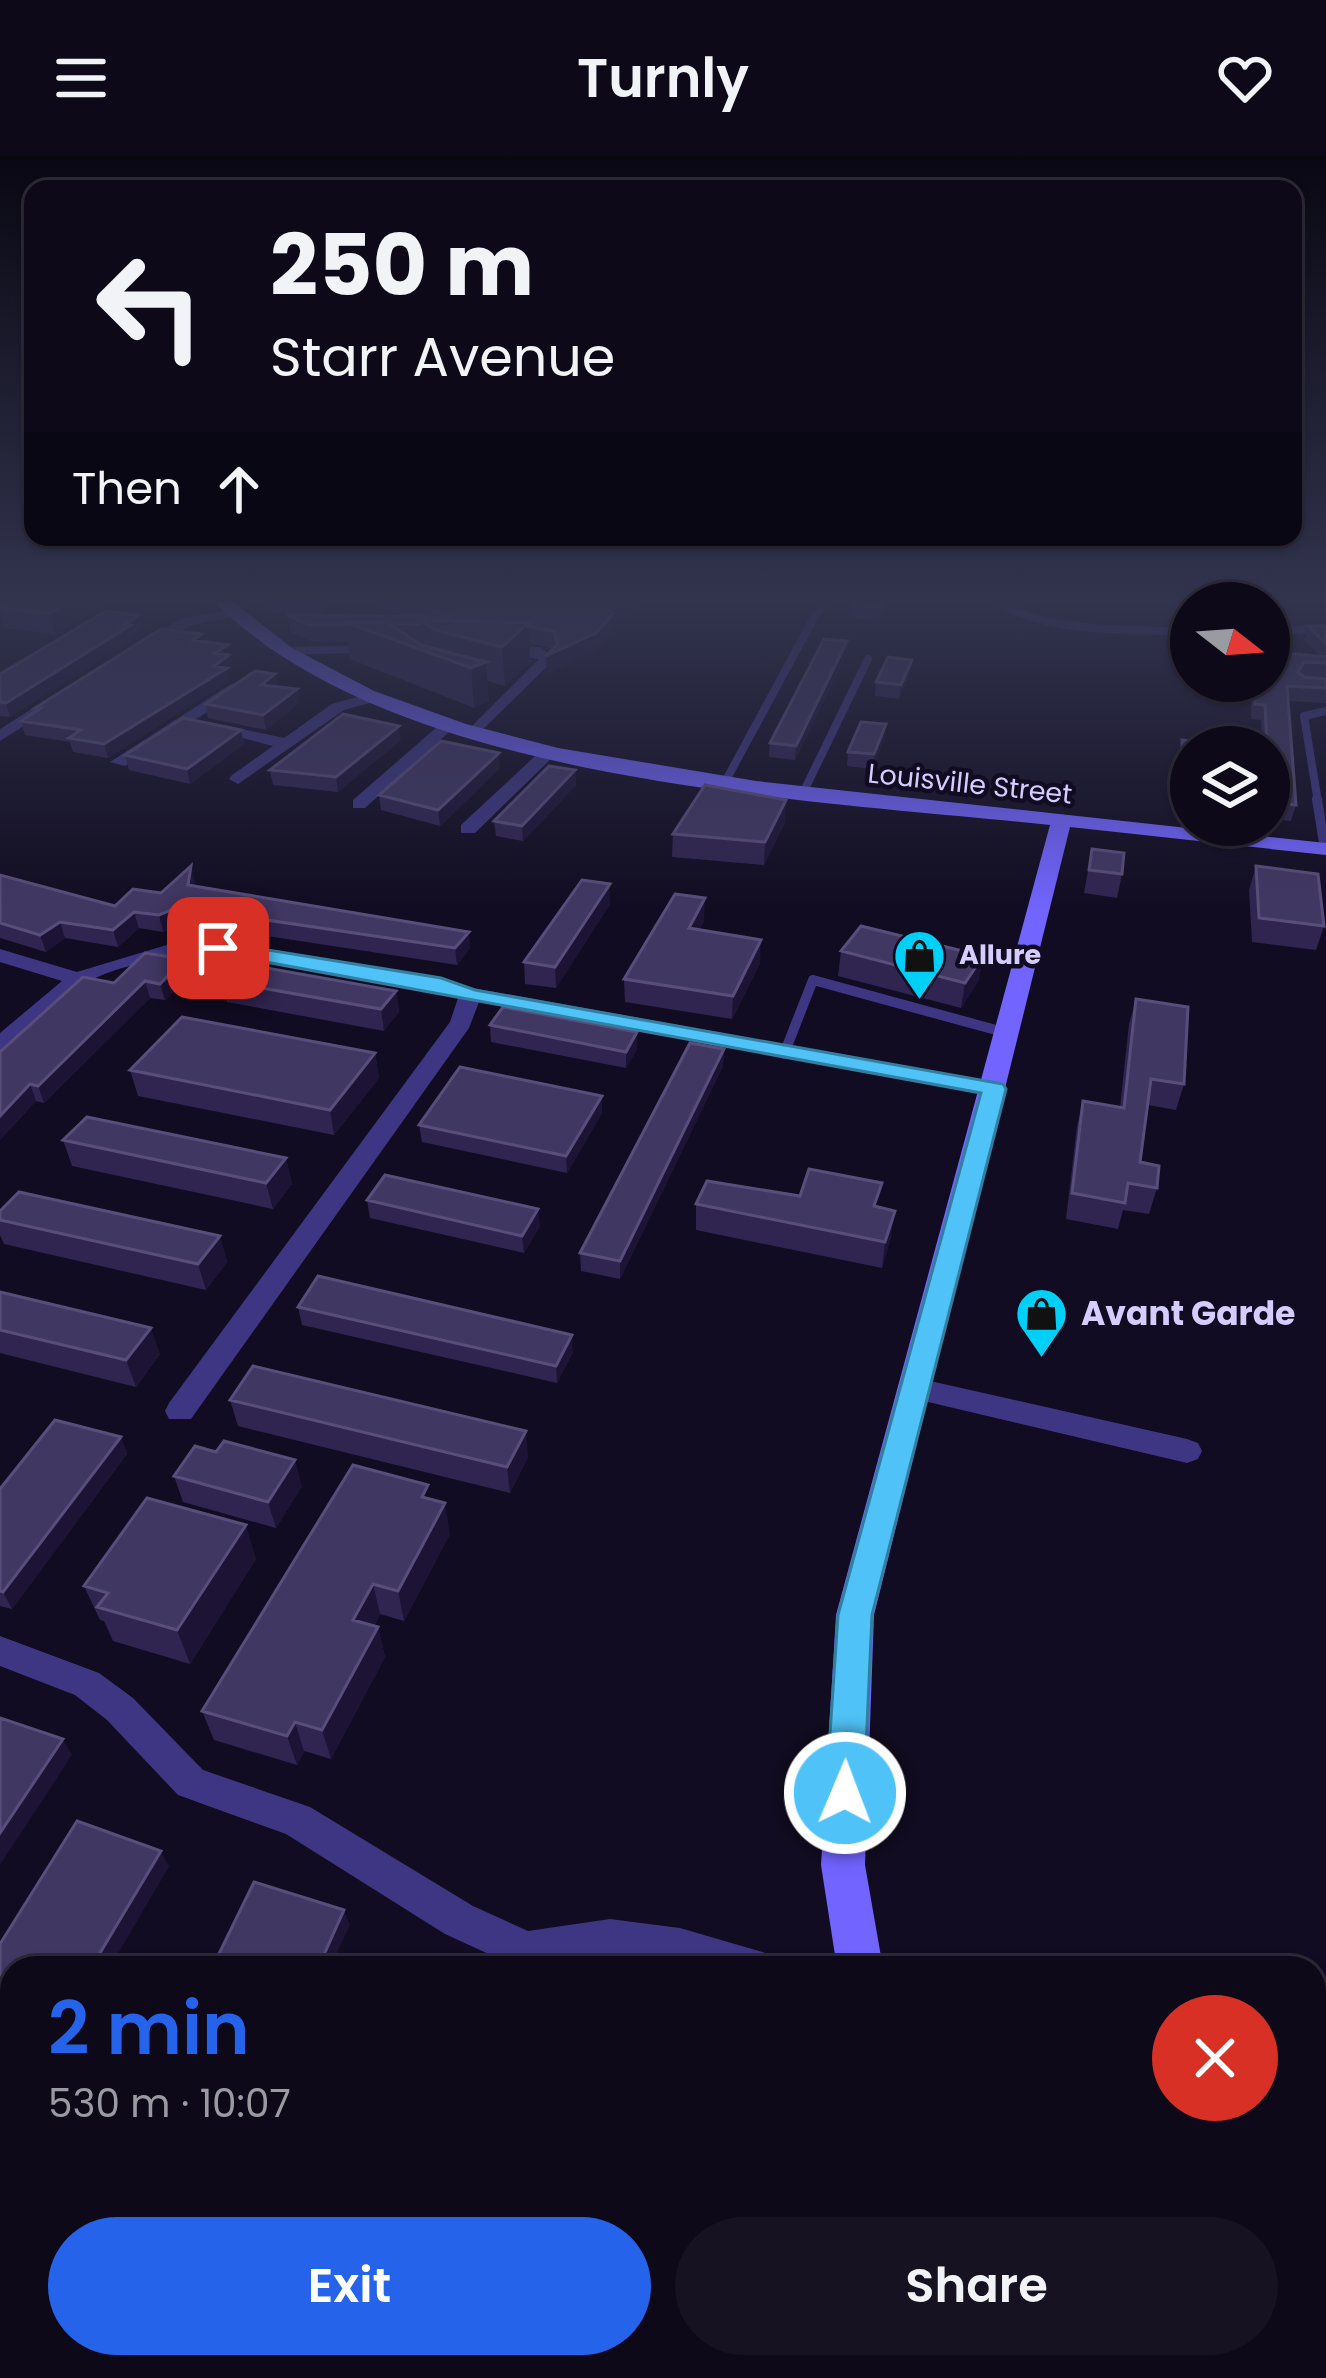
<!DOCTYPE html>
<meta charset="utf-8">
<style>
body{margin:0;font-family:Poppins,sans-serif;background:#161222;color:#f1f3f6;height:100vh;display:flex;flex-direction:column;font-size:45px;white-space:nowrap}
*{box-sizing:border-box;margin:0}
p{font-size:39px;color:#9a9aa2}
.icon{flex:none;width:66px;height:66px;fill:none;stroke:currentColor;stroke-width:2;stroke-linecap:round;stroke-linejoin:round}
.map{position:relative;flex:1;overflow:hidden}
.sheet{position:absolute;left:0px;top:1800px;width:1326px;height:423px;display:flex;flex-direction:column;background:#0d0919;border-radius:36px 36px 0 0;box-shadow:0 3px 9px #0004,0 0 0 3px #2d2a38}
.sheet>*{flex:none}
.top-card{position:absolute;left:24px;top:24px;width:1278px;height:366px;border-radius:24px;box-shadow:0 3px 9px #0004,0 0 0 3px #2d2a38;background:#0d0919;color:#f1f3f6;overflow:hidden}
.needle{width:78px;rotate:107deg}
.controls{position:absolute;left:1170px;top:426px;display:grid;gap:24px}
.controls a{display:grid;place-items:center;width:120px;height:120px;border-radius:50%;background:#0d0919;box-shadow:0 3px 9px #0004,0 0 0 3px #2d2a38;font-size:60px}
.pin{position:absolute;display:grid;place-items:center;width:102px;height:102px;color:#fff;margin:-51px;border-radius:24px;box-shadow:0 6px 18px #0006}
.me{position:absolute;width:132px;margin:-66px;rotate:1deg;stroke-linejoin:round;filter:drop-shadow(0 0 9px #0008)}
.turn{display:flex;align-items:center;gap:42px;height:252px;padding:0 48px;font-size:54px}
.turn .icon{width:156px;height:156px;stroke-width:2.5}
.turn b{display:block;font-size:84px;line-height:102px}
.then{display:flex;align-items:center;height:114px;padding:0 48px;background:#0003;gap:24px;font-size:45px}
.round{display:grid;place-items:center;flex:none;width:126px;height:126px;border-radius:63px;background:#161222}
.head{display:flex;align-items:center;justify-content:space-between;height:204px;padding:0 48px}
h1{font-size:72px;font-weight:600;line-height:90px;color:#2563eb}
.button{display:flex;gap:24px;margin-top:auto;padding:24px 48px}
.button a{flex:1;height:138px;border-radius:72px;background:#2563eb;color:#fff;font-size:48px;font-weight:600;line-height:138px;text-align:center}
.button a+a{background:#161222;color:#f1f3f6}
header{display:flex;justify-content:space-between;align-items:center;height:156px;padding:0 48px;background:#0d0919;font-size:54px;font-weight:600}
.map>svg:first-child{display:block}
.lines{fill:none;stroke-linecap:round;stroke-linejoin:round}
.path{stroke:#2ab5b6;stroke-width:3;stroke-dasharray:3 4.5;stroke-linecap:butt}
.lane-far1{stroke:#3e3682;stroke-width:8}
.lane{stroke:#3e3682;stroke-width:10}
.street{fill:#3e3682;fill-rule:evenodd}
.secondary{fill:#7164ff;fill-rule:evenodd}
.wall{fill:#302550}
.shaded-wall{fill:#1c1335}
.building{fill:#413763;stroke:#594e7b;stroke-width:3}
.route{fill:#4fc3f7;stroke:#337fa1;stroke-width:3}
.labels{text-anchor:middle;stroke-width:9;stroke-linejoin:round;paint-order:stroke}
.far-street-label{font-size:27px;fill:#d6cdff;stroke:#110c21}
.far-poi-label{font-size:27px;font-weight:bold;fill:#d6cdff;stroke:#110c21;text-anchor:start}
.poi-label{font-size:33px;font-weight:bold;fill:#d6cdff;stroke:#110c21;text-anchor:start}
</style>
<header><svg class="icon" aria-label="menu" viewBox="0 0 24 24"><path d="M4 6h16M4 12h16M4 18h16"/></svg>Turnly<svg class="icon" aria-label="heart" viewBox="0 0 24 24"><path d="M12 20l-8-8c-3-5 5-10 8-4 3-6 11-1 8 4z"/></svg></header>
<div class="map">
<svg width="1326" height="2222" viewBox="0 0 1326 2222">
<rect width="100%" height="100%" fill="#110c21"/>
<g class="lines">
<!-- path -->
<path class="path" d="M1319 442 1326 447"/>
<!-- lane-far1 -->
<path class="lane-far1" d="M992 442C1046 480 1128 472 1191 476
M1188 442 1195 447
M1269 476 1326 472
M725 626 816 458 831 442
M803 637 868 503
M1318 646 1304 560 1326 555"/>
<!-- lane -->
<path class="lane" d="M1317 643 1325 693
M784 898 813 824 1007 877"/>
<!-- street -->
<path class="street" d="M233 453 238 454V460L192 469 142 495 130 492 183 462Z
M384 489 389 490V496L282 499 275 495 282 491Z
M490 490 541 491 555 503 477 579 471 577V571L539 503 490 496Z
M231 528 245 531 125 610 110 606Z
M371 537 379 542 377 545 344 554 238 628 229 623 232 619 273 590 201 571 209 566 284 582 332 548Z
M43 546 57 549 0 585V573Z
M445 564 459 567 365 652H353V644Z
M545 591 559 595 475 677H461V669Z
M218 786 994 926 1006 933 994 940 479 846 469 872 191 1263H169L165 1255 169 1247 450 866 458 842C345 821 193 770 85 827 58 842 32 873 8 894L0 896V877L62 825 0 806V793L77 816 170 788Z
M917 1222 1187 1283 1198 1287 1202 1295 1198 1303 1187 1307 907 1241 902 1233 907 1225Z
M0 1480 99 1517 133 1542 203 1614 310 1651 473 1750 528 1775 610 1763 680 1772 769 1798 775 1812H679L610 1803 519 1812 445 1778 286 1678 178 1639 107 1564 75 1539 0 1510Z"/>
<!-- secondary -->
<path class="secondary" d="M210 442H228L292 492 374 535 466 568 558 592 756 625 1326 687V699L1070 671 874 1459 865 1709 883 1812H837L821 1709 836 1459 1050 669C801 642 394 629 210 442Z
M967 2211H1021L1024 2222H970Z"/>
</g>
<!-- wall -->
<path class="wall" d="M0 442H104L105 448 55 478 5 472 0 456Z
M265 442H329L322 457H272L270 443Z
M350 442H649L636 456 614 470V474L596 494 547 518 553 493 529 487 530 505 505 530 487 525 489 545 474 552 350 503 348 486H313L290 476 287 459 402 460Z
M895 442 878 465 849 461 850 448Z
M1009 442H1065L1012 444Z
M139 459 142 472 133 478 134 482 10 561 0 560V518Z
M1308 470H1326V547L1288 545 1296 649 1291 665 1269 663V591H1262L1261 564 1251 563V525H1269L1276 496 1320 500 1304 484Z
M203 486 228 489 232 513 228 516 229 525 108 602 73 596 70 586 25 579 21 565 36 556 35 552Z
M846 499 795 604 769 601 770 587Z
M910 517 899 543 875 540 876 526Z
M275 518 277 531 297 533 299 547 266 574 208 562 206 548Z
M884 583 873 613 847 610 848 596Z
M401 584 338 636 273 629 270 614Z
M1182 584 1191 591V646L1176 644 1177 606Z
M244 588 190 628 129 614 125 599Z
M500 612 440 670 381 654 379 639Z
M575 614 576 629 523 685 496 680 494 665Z
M785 666 764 709 672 701 673 678Z
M1092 693 1122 718 1117 742 1084 737Z
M191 710 194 731 470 792 457 809 183 767 163 776 139 772 118 791 65 782 46 796 0 782V719L115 750 161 737Z
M1256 710 1324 770 1316 794 1252 786 1249 734Z
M610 728V748L556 832 525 828 524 806Z
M704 765 699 774 760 807 732 863 625 846 624 823Z
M841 795 979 824 961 852 838 820Z
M189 820 165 844 150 842 44 947 36 945 0 984V896L114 827Z
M222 825 396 835 399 856 384 875 227 846Z
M1136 843 1184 928 1176 954 1148 949 1140 1006 1157 1032 1149 1058 1123 1054 1118 1073 1066 1063 1077 970 1083 945 1120 951 1129 868Z
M490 869 637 893 626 912 491 886Z
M724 893 723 910 620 1123 581 1115 580 1097Z
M375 897 379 922 334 979 138 940 130 914Z
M602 940V957L567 1017 422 986 419 969Z
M63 984 286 1002 292 1028 273 1053 72 1010Z
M367 1044 540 1070 524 1097 370 1062Z
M696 1048 878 1051 891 1081 882 1112 696 1074Z
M0 1055 220 1080 227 1106 206 1134 4 1088 0 1079Z
M0 1136 160 1198 136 1231 0 1197Z
M298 1151 573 1196 557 1227 302 1169Z
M230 1244 528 1301 510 1337 238 1270Z
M121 1281 127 1298 12 1453 0 1450V1333Z
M216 1296 302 1330 276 1372 183 1346 174 1320Z
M431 1343 450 1378 404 1465 380 1458 374 1470 378 1471 385 1501 331 1603 304 1595 297 1609 214 1584 202 1555Z
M256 1403 190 1508 113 1485 104 1465 100 1464 84 1430Z
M169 1710 109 1812H12V1857L0 1852V1788Z
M370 2211H443L439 2222H398Z"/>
<!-- shaded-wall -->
<path class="shaded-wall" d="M0 442H22L0 452Z
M77 442H104L105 448 55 478 49 458Z
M320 442H329L322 457Z
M631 442H649L636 456 614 470V474L596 494 547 518 546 500Z
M886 442H895L878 465 880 452Z
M139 459 142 472 133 478 134 482 10 561 6 547Z
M528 467 530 505 505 530 502 491Z
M847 485 846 499 795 604 796 590Z
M228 489 232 513 228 516 229 525 108 602 104 588Z
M912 504 910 517 899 543 901 529Z
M486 506 489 545 474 552 471 512Z
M275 518 277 532 261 529Z
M297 533 299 547 266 574 263 559Z
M886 568 884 583 873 613 874 598Z
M399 570 401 584 338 636 336 621Z
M241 574 244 588 190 628 187 613Z
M499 597 500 612 440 670 438 654Z
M575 614 576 629 523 685 522 670Z
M786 644 785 666 764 709 765 686Z
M191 710 195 726 192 746 188 729Z
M610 728V748L556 832 555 811Z
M705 742 704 765 688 795 689 772Z
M179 751 183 767 163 776 159 759Z
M134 756 139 772 118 791 113 774Z
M60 766 65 782 46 796 40 779Z
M469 776 470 792 457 809 455 792Z
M761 784 760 807 732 863 733 840Z
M983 800 979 824 961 852 965 827Z
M184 803 189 820 165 844 160 828Z
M145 825 150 842 44 947 38 930Z
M396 835 399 856 384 875 381 853Z
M637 876V893L626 912V896Z
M724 893 723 910 620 1123V1105Z
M375 897 379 922 334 979 330 954Z
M30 928 36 945 0 984V960Z
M602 940V957L567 1017 566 1000Z
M286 1002 292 1028 273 1053 266 1027Z
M538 1053 540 1070 524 1097 522 1080Z
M895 1055 891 1081 882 1112 885 1086Z
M220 1080 227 1106 206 1134 198 1108Z
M151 1172 160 1198 136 1231 126 1204Z
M572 1179 573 1196 557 1227 556 1210Z
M526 1275 528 1301 510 1337 507 1311Z
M121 1281 127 1298 12 1453 3 1436Z
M295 1304 302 1330 276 1372 268 1346Z
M445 1347 450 1378 404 1465 398 1435Z
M246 1369 256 1403 190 1508 177 1474Z
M373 1428 380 1458 361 1494 353 1464Z
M378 1471 385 1501 331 1603 322 1574Z
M295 1566 304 1595 297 1609 287 1580Z
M63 1583 72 1599 0 1709V1677Z
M161 1695 169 1710 109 1812H91Z
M344 1754 350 1769 330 1812H318Z
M433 2211H443L439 2222H429Z"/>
<!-- building -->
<path class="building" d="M17 442H77L49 458 0 452Z
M397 442H631L610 455 613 458 596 477 546 500 557 489 555 476 528 470V467L420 464V468H391L387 466H345L346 469H310L287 459 452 461Z
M856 442H886L880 452 850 448Z
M106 455 139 459 125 468 131 469 6 547 0 546V518Z
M420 464 528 467 502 491 435 474Z
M345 466H387L421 489 486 506 471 512Z
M1308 470H1326V488Z
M161 473 202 478 193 484 228 489 215 497 229 499 214 510 227 512 104 588 69 582 81 574 21 565 41 552H35Z
M824 483 847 485 796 590 770 587Z
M1269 489 1276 496 1326 501V507L1304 506 1298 516 1304 521 1326 523V532L1287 530 1296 649 1270 646 1269 591H1267L1265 549 1255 548V525H1269Z
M888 501 912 504 901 529 876 526Z
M255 515 275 518 261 529 297 533 263 559 206 548Z
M343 558 399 570 336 621 270 614Z
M183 562 241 574 187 613 125 599Z
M861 566 886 568 874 598 848 596Z
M1182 584 1217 588 1218 591H1191V623L1182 622Z
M441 585 499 597 438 654 379 639Z
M549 610 575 614 522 670 494 665Z
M705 629 786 644 765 686 673 678Z
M1092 693 1124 697 1122 718 1089 714Z
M191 710 188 729 469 776 455 792 179 751 159 759 134 756 113 774 60 766 40 779 0 767V719L115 750 133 733 161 737Z
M1256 710 1318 718 1324 770 1259 762Z
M582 724 610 728 555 811 524 806Z
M675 738 705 742 689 772 761 784 733 840 624 823Z
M861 770 983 800 965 827 841 795Z
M145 797 184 803 160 828 145 825 38 930 30 928 0 960V896L83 821 114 827Z
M239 807 396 835 381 853 222 825Z
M1136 843 1188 851 1184 928 1151 923 1140 1006 1159 1010 1157 1032 1128 1027 1125 1047 1072 1037 1083 945 1124 952Z
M503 851 637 876 626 896 490 869Z
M182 861 375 897 330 954 130 914Z
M690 887 724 893 620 1105 580 1097Z
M460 911 602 940 566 1000 419 969Z
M87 961 286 1002 266 1027 63 984Z
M809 1013 882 1027 874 1050 895 1055 885 1086 696 1048 707 1025 800 1040Z
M385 1019 538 1053 522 1080 367 1044Z
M19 1036 220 1080 198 1108 0 1064V1055Z
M318 1120 572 1179 556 1210 298 1151Z
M0 1136 151 1172 126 1204 0 1174Z
M253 1210 526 1275 507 1311 230 1244Z
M55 1264 121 1281 3 1436 0 1435V1333Z
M224 1285 295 1304 268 1346 174 1320 195 1290 216 1296Z
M353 1309 428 1329 422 1341 445 1347 398 1435 373 1428 353 1464 378 1471 322 1574 295 1566 287 1580 202 1555Z
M147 1342 246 1369 177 1474 97 1451 108 1437 84 1430Z
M0 1562 63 1583 0 1677Z
M77 1665 161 1695 91 1812H12V1847L0 1842V1788Z
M254 1726 344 1754 318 1812H212Z
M394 2211H433L429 2222H421Z
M629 2211H717L715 2222H626Z"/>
<!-- sky -->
<linearGradient id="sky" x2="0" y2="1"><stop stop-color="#090712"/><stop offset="0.59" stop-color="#32344e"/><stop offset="1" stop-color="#32344e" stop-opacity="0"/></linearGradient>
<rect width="1326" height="753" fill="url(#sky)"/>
<!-- route -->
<path class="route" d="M218 786 441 822 475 834 1003 928 1006 933 872 1459 864 1637 858 1650 845 1655 832 1650 826 1637 838 1459 981 937 211 796 208 792Z"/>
<!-- icons -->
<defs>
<symbol id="shop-pin" viewBox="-11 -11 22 30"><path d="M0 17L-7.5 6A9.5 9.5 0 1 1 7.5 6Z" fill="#00cff8" stroke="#110c21"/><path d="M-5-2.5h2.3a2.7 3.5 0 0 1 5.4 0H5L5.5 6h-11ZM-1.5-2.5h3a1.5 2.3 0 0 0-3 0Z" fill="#111"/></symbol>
</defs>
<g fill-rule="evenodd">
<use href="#shop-pin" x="890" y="770" width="59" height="81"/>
<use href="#shop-pin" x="1012" y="1128" width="59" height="81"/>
</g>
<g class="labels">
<!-- far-street labels -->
<g class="far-street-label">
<text transform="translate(970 628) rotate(6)" y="9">Louisville Street</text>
</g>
<!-- far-poi labels -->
<g class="far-poi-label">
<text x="959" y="808">Allure</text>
</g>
<!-- poi labels -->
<g class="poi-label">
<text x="1081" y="1169">Avant Garde</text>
</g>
</g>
</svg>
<div class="controls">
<a><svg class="needle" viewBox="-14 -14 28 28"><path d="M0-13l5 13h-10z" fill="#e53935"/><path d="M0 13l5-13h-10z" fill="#9a9aa2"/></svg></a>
<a><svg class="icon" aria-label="layers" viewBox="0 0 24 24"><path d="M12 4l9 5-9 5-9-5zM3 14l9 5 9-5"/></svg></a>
</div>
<div class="pin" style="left:218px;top:792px;background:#d93025"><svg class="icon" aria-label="arrive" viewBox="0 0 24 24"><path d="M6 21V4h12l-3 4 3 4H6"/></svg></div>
<svg class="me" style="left:845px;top:1637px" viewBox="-20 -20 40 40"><circle r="17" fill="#4fc3f7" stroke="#fff" stroke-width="3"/><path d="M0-11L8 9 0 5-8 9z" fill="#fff"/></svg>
<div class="top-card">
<div class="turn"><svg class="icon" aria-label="left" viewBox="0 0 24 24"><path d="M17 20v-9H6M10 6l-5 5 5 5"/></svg><div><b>250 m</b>Starr Avenue</div></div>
<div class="then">Then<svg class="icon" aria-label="ahead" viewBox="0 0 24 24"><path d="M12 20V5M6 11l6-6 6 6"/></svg></div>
</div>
<section class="sheet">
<div class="head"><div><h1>2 min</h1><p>530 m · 10:07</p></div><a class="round" style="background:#d93025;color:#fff"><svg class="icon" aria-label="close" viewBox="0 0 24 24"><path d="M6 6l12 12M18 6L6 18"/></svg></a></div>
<div class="button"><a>Exit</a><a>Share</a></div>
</section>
</div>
